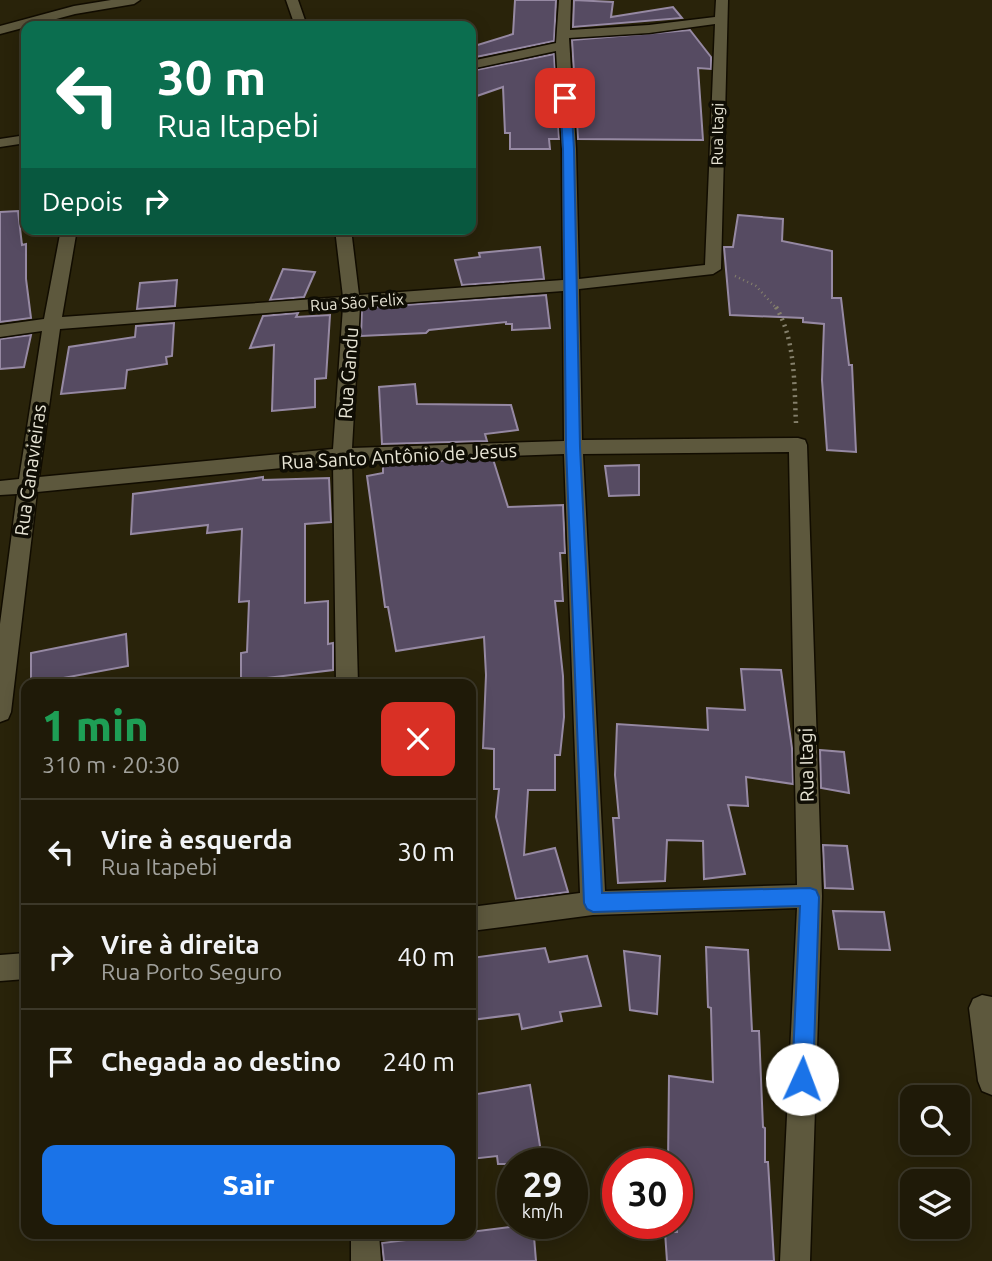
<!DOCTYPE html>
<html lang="pt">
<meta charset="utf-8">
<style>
body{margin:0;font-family:Ubuntu,sans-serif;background:#272312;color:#f1f3f6;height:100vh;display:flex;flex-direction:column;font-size:26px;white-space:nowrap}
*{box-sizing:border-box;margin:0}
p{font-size:23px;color:#a1a19c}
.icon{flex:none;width:38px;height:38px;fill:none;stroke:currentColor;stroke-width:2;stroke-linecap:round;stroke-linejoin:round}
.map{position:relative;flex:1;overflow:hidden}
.drawer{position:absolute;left:21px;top:679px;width:455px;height:560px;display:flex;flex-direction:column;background:#1f1a08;border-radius:14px;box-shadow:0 4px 18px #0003,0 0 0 2px #3c3829}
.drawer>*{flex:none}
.banner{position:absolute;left:21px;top:21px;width:455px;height:214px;border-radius:14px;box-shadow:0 4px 18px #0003,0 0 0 2px #3c3829;background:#0b6e4f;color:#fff;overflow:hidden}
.controls{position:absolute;left:900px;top:1085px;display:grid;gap:14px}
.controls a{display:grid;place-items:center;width:70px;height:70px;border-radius:14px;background:#1f1a08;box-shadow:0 4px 18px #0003,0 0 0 2px #3c3829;font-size:35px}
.speed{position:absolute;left:497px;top:1148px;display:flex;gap:14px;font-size:35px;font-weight:700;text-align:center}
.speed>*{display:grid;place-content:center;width:91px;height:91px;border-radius:50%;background:#1f1a08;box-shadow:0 4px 18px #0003,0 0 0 2px #3c3829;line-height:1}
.speed small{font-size:18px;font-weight:400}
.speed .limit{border:10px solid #d22;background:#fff;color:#111}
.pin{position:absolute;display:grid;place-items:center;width:60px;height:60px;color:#fff;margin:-30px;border-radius:14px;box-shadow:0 4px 10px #0006}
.me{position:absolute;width:77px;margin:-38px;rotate:2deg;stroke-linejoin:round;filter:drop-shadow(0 0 5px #0008)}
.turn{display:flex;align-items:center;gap:24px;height:147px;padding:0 21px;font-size:32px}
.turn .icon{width:91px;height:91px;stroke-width:2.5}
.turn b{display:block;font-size:49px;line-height:60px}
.then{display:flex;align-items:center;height:66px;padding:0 21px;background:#0003;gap:14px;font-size:26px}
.round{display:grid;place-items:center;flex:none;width:74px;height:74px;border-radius:14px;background:#272312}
.headline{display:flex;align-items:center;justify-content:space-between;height:119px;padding:0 21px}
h1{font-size:42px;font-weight:800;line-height:52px;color:#1e9e55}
.button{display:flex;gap:14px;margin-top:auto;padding:14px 21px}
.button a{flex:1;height:80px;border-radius:14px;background:#1a73e8;color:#fff;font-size:28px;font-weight:800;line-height:80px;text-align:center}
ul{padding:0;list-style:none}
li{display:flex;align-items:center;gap:21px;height:105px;padding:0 21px;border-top:2px solid #3c3829}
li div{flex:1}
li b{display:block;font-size:26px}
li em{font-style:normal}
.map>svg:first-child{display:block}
.building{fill:#564b62;stroke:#9689a3;stroke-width:2}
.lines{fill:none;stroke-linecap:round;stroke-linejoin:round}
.street-casing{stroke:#110c00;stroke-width:3}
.path-far1{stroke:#85806c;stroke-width:2.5;stroke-dasharray:1 3.5;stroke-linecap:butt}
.path{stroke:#85806c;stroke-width:4.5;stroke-dasharray:2 4.5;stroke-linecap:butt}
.street{fill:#5d583d;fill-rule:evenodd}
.route{fill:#1a73e8;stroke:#114b97;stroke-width:2}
.labels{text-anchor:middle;stroke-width:7;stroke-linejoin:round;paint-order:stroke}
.far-street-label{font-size:16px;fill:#e7e4d5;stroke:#0f0d04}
.street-label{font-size:19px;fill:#e7e4d5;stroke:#0f0d04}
</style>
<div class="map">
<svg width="992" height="1261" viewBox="0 0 992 1261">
<rect width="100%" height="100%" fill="#29230a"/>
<!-- building -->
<path class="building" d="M515 0H556L554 41 471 58V47L513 34Z
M574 0 613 2 611 17 673 7 682 18 573 27Z
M690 30 711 57V69L698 68 703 140 578 139 572 40Z
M554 54 559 139H549L550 149H510V133H505L503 87 471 98V71Z
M18 211 22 245 26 244V279L31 318 0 322V212Z
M738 215 783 219 782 241 832 251V298H841L849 365H852L856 452 827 450 822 380 824 324 803 322V318L730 315 724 247H733Z
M540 247 544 279 462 285 455 260 480 257 479 253Z
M283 269 315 272 304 297 270 300Z
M177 280 175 306 137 309 140 283Z
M546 295 550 328 512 330V324H506V322L429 330 426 333 361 336 362 308Z
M298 313 296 317 330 315 326 378 315 379V407L272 411 274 345 250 348 263 316Z
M174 323 172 356 166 357 167 364 127 370 125 388 61 394 69 347 135 337 136 326Z
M31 335 24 367 0 369V339Z
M415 384 417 404 511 405 518 430 485 434 487 441 382 444 379 387Z
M493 459 508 507 563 505 565 553H560L563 601H555L563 676 564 717 560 755H555V790H528L524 855 555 848 568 892 516 899 496 817 499 789H494V749L483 748 486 675 484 637 396 651 388 607H385L367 476 383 473V463Z
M639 465V495L609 496 605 466Z
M263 477V480L329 478 331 522 305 524V603L328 601V644L333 643V670L241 681V653L247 652 249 601 239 602 242 529 207 533 208 525 131 534 133 494Z
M126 634 128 666 31 684V653Z
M741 669 781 670 792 748 793 784 746 777 748 806 728 805 745 874 704 879 703 841 667 840 665 881 618 883 613 818H619L615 775 617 724 708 730 707 708 745 710Z
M820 750 844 752 849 793 821 788Z
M823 845 847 846 853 889 825 888Z
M833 911 884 912 890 950 839 949Z
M706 947 748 950 752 1031H759L763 1127 765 1128V1162H768L774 1261H667L665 1232H677V1164H668L669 1076 713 1082 711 1008 708 1007Z
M545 948 549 962 587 956 601 1006 560 1012 562 1021 522 1029 519 1014 471 1020V958Z
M624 951 660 956 657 1014 630 1010Z
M530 1085 543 1164H498L497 1156 471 1159V1095Z
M533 1224 536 1261H384L382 1243Z"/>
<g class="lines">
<defs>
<path id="street" d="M111 0H140L134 4 75 14 0 34V26L74 6Z
M286 0H298L307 26H295Z
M559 0H571L570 30 649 25 715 17 716 0H728L721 269 713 274 579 289 582 440 798 438 805 440 807 445 822 896 810 1261H780L797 908 593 915 471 931V907L580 893 564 454 352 462 358 684H336L333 463 37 492 11 712 8 719 0 722V624L17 494 0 495V481L19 479 42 331 0 337V325L44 319 61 229H77L62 317 343 297 335 229H351L359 295 563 280 562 149 556 51 471 69V61L556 43ZM715 24 705 265 579 279 576 149 569 38 649 33ZM563 291 564 441 352 448 360 306ZM343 307 333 449 39 477 60 329ZM789 452 797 885 605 891 583 454Z
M26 135V143L0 147V139Z
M26 953V979L0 981V955Z
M982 995 992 997V1095L982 1091 978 1081 969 1008 973 999Z
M351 1234H379L381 1261H351Z"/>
</defs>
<!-- street casing -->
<use href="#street" class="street-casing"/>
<!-- path-far1 -->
<path class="path-far1" d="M735 276 756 286 777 309"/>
<!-- path -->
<path class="path" d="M776 307C796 341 794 385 796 423"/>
<!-- street -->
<use href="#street" class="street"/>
</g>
<!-- route -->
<path class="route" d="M565 94 571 98 574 149 580 447 602 893 810 888 816 890 819 897 813 1079 810 1086 802 1089 795 1086 792 1079 800 906 593 912 587 909 584 903 566 447 563 149 560 98Z"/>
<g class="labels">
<!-- far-street labels -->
<g class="far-street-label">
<text transform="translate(717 134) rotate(-89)" y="6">Rua Itagi</text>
<text transform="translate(357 302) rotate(-4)" y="6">Rua São Felix</text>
</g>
<!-- street labels -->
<g class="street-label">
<text transform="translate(348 373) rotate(-86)" y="7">Rua Gandu</text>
<text transform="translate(399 456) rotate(-3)" y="7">Rua Santo Antônio de Jesus</text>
<text transform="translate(30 470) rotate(-82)" y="7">Rua Canavieiras</text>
<text transform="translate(806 765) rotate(-91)" y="7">Rua Itagi</text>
</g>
</g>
</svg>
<div class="controls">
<a><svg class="icon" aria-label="search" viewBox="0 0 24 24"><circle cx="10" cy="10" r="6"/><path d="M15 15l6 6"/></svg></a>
<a><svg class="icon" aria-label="layers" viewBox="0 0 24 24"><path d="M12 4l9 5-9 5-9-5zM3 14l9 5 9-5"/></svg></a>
</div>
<div class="speed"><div>29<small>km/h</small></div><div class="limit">30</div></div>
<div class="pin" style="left:565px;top:98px;background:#d93025"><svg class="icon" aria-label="arrive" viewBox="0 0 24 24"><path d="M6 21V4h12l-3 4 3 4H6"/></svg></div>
<svg class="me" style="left:802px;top:1079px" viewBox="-20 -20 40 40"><circle r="19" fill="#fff"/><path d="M0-13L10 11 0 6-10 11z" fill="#1a73e8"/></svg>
<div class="banner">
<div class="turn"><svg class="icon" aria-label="left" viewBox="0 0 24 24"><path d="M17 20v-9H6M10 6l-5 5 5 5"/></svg><div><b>30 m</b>Rua Itapebi</div></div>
<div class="then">Depois<svg class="icon" aria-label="right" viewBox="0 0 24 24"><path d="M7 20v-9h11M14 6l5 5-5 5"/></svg></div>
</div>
<section class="drawer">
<div class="headline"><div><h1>1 min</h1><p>310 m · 20:30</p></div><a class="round" style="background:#d93025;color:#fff"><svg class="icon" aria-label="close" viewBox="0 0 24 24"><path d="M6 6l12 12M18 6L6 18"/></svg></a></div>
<ul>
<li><svg class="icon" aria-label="left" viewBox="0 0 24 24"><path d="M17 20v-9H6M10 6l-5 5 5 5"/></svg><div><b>Vire à esquerda</b><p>Rua Itapebi</p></div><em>30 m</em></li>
<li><svg class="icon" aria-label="right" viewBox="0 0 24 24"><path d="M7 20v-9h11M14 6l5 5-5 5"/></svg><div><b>Vire à direita</b><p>Rua Porto Seguro</p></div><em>40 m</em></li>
<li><svg class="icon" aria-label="arrive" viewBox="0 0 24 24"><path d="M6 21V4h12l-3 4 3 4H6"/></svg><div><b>Chegada ao destino</b></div><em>240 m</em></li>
</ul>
<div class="button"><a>Sair</a></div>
</section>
</div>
